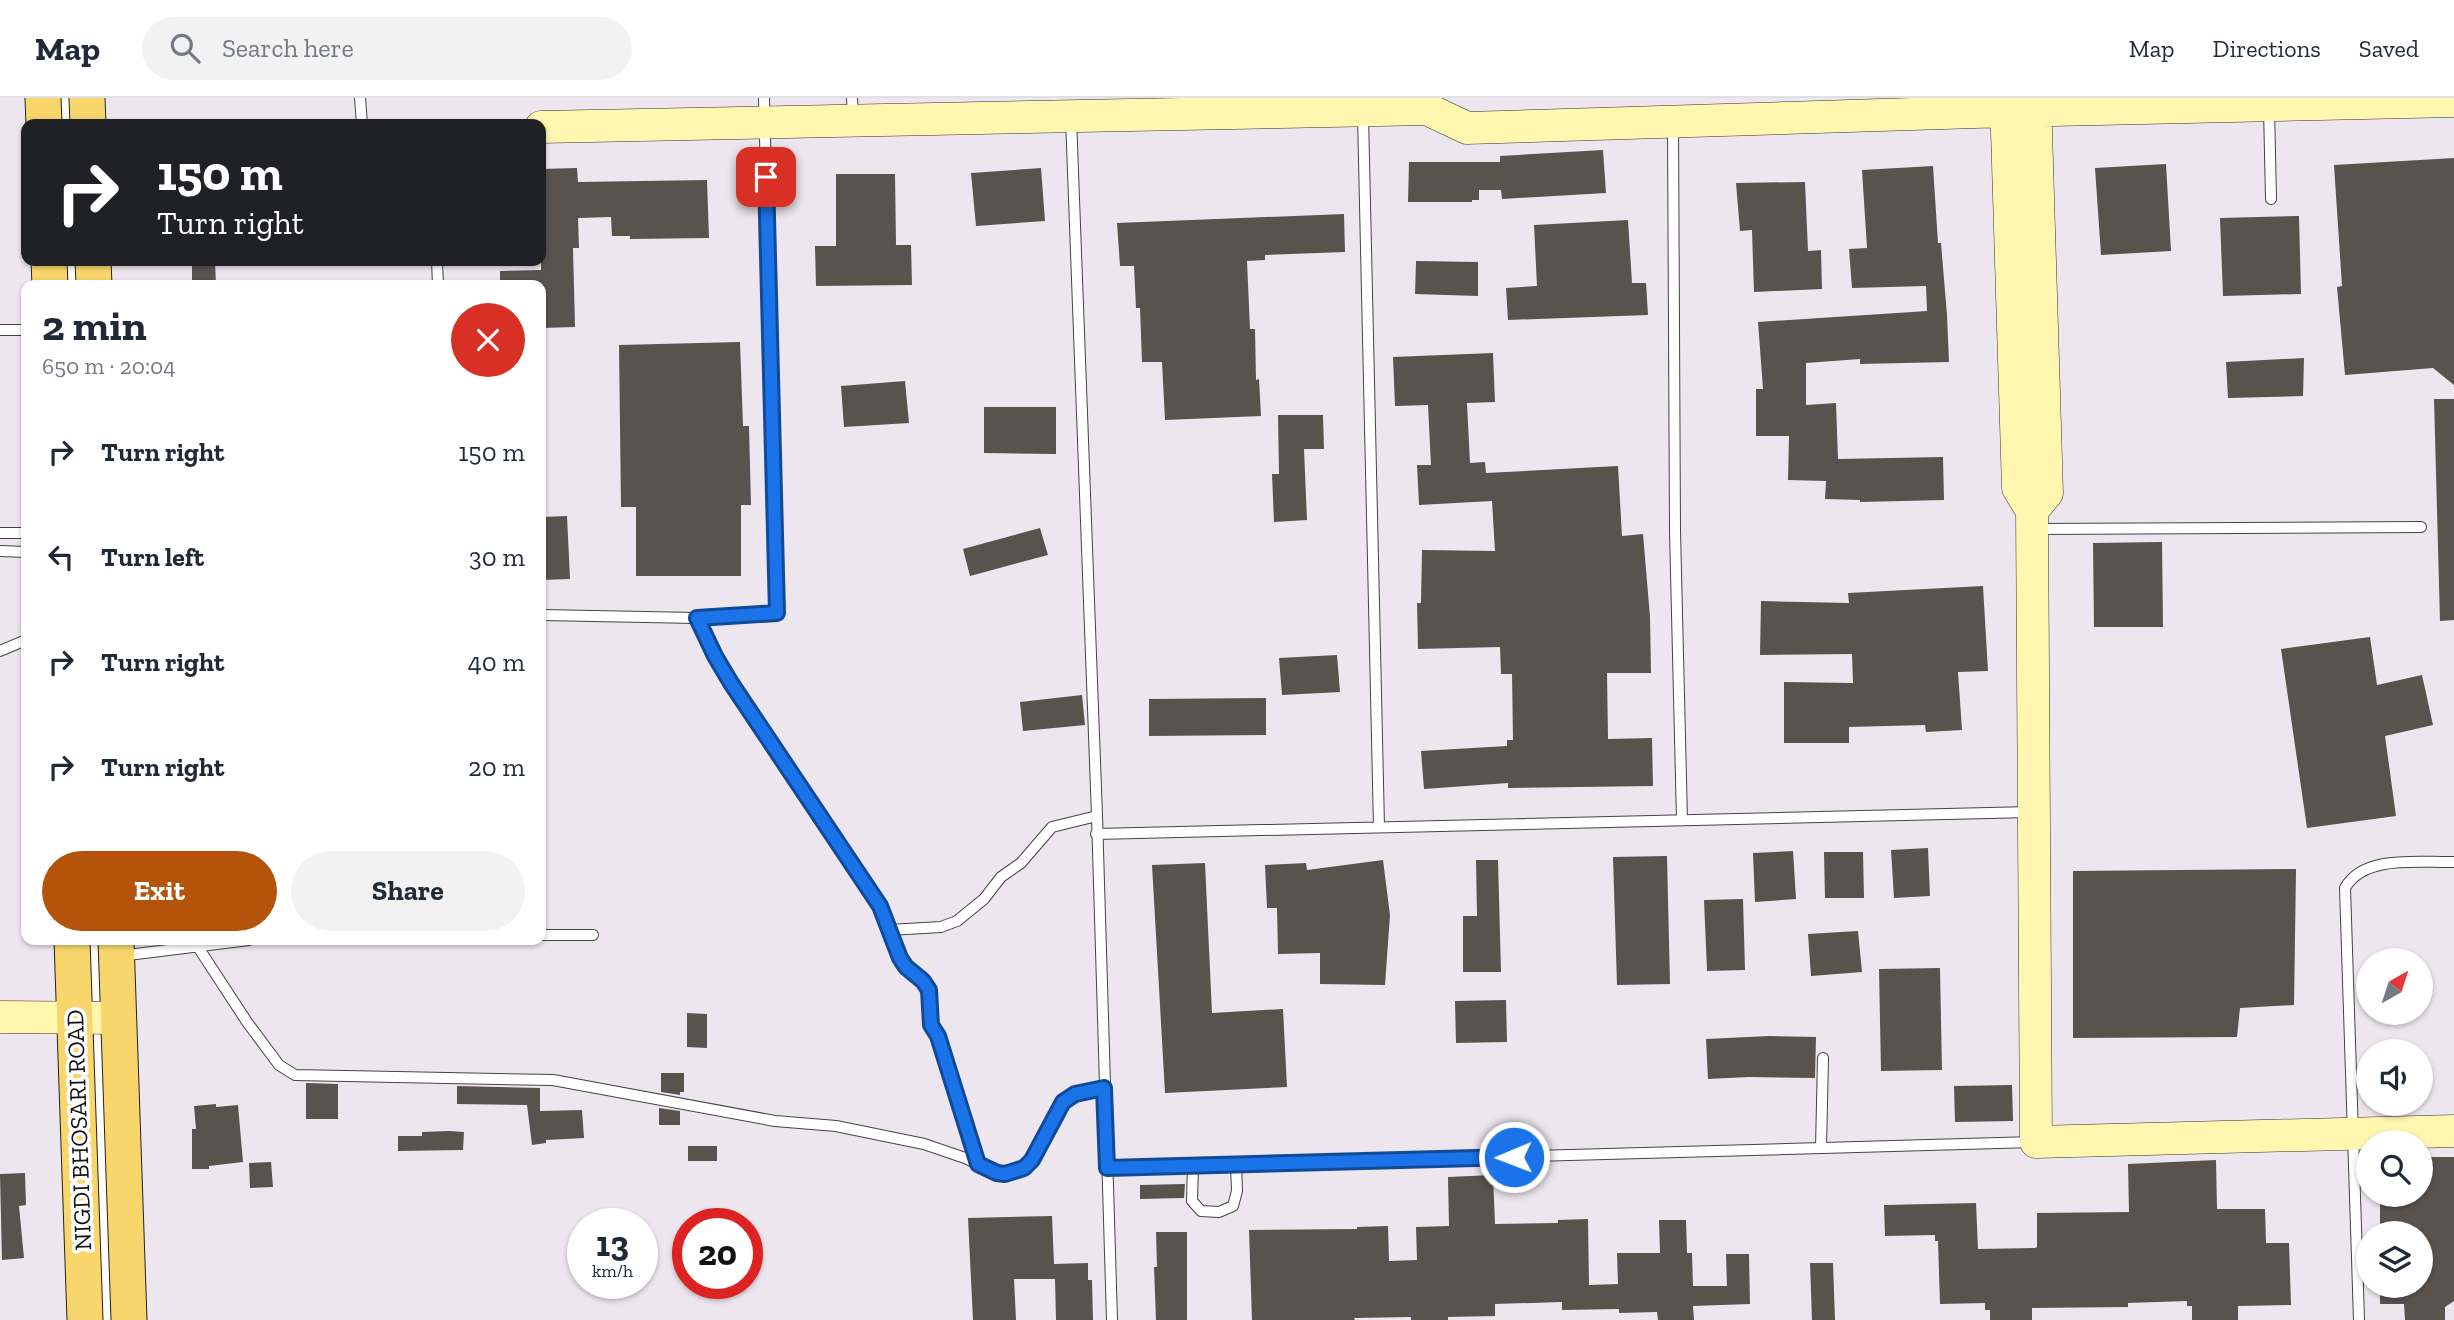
<!DOCTYPE html>
<meta charset="utf-8">
<style>
body{margin:0;font-family:"Zilla Slab",serif;background:#f2f2f3;color:#1f2937;height:100vh;display:flex;flex-direction:column;font-size:26px;white-space:nowrap}
*{box-sizing:border-box;margin:0}
p{font-size:23px;color:#747a83}
.icon{flex:none;width:38px;height:38px;fill:none;stroke:currentColor;stroke-width:2;stroke-linecap:round;stroke-linejoin:round}
.map{position:relative;flex:1;overflow:hidden}
.details{position:absolute;left:21px;top:182px;width:525px;height:665px;display:flex;flex-direction:column;background:#fff;border-radius:14px;box-shadow:0 2px 5px #0004}
.details>*{flex:none}
.guide{position:absolute;left:21px;top:21px;width:525px;height:147px;border-radius:14px;box-shadow:0 2px 5px #0004;background:#202124;color:#fff;overflow:hidden}
.needle{width:46px;rotate:39deg}
.controls{position:absolute;left:2356px;top:850px;display:grid;gap:14px}
.controls a{display:grid;place-items:center;width:77px;height:77px;border-radius:50%;background:#fff;box-shadow:0 2px 5px #0004;font-size:35px}
.speed{position:absolute;left:567px;top:1110px;display:flex;gap:14px;font-size:35px;font-weight:700;text-align:center}
.speed>*{display:grid;place-content:center;width:91px;height:91px;border-radius:50%;background:#fff;box-shadow:0 2px 5px #0004;line-height:1}
.speed small{font-size:18px;font-weight:400}
.speed .limit{border:10px solid #d22;background:#fff;color:#111}
.pin{position:absolute;display:grid;place-items:center;width:60px;height:60px;color:#fff;margin:-30px;border-radius:14px;box-shadow:0 4px 10px #0006}
.me{position:absolute;width:77px;margin:-38px;rotate:269deg;stroke-linejoin:round;filter:drop-shadow(0 0 5px #0008)}
.turn{display:flex;align-items:center;gap:24px;height:147px;padding:0 21px;font-size:32px}
.turn .icon{width:91px;height:91px;stroke-width:2.5}
.turn b{display:block;font-size:49px;line-height:60px}
.round{display:grid;place-items:center;flex:none;width:74px;height:74px;border-radius:37px;background:#f2f2f3}
.headline{display:flex;align-items:center;justify-content:space-between;height:119px;padding:0 21px}
h1{font-size:42px;font-weight:700;line-height:52px}
.primary-button{display:flex;gap:14px;margin-top:auto;padding:14px 21px}
.primary-button a{flex:1;height:80px;border-radius:42px;background:#b45309;color:#fff;font-size:28px;font-weight:700;line-height:80px;text-align:center}
.primary-button a+a{background:#f2f2f3;color:#1f2937}
ul{padding:0;list-style:none}
li{display:flex;align-items:center;gap:21px;height:105px;padding:0 21px}
li div{flex:1}
li b{display:block;font-size:26px}
li em{font-style:normal}
header{display:flex;align-items:center;gap:42px;box-sizing:border-box;height:98px;padding:0 35px;background:#fff;border-bottom:2px solid #e0e1e3}
header strong{font-size:33px}
nav{display:flex;gap:38px;margin-inline-start:auto;font-size:24px}
.search{width:490px;height:63px;background:#f2f2f3;display:flex;align-items:center;gap:18px;box-sizing:border-box;padding:0 24px;border-radius:38px;color:#747a83;font-size:26px}
.map>svg:first-child{display:block}
.industrial{fill:#eee6ef;fill-rule:evenodd}
.building{fill:#5a524d}
.lines{fill:none;stroke-linecap:round;stroke-linejoin:round}
.lane-casing{stroke:#444;stroke-width:12}
.secondary-casing{stroke:#333;stroke-width:33}
.primary-casing{stroke:#222;stroke-width:37}
.lane{stroke:#fff;stroke-width:10}
.secondary{stroke:#fff6b0;stroke-width:32}
.primary{stroke:#f9d66b;stroke-width:35}
.route-casing{stroke:#114b97;stroke-width:18}
.route{stroke:#1a73e8;stroke-width:12}
.labels{text-anchor:middle;stroke-width:7;stroke-linejoin:round;paint-order:stroke}
.street-label{font-size:24px;fill:#111;stroke:#fff}
</style>
<header>
<strong>Map</strong>
<div class="search"><svg class="icon" aria-label="search" viewBox="0 0 24 24"><circle cx="10" cy="10" r="6"/><path d="M15 15l6 6"/></svg>Search here</div>
<nav><a>Map</a><a>Directions</a><a>Saved</a></nav>
</header>
<div class="map">
<svg width="2454" height="1222" viewBox="0 0 2454 1222">
<rect width="100%" height="100%" fill="#fffdf5"/>
<!-- industrial -->
<path class="industrial" d="M0 0H35L36 26H26V163H41L42 187H26V842H65L78 1222H0Z
M92 0H2454V1222H138L124 842H541V187H99L98 163H541V26H93ZM2368 863H2420V915H2368ZM2368 954H2420V1006H2368ZM2368 1045H2420V1097H2368ZM583 1125H642V1185H583ZM688 1125H747V1185H688ZM2368 1136H2420V1188H2368Z"/>
<!-- building -->
<path class="building" d="M1603 52 1606 95 1502 101 1501 92H1479V102H1472V104H1408L1409 64H1500V58Z
M2454 60V287L2433 270 2345 277 2337 189 2342 188 2334 67Z
M2166 66 2171 153 2101 157 2095 70Z
M1933 68 1938 145H1941L1947 217 1949 264 1860 266V261L1806 265V307L1836 305 1838 361 1943 359 1944 402 1860 404V402L1825 401 1826 383 1788 382 1789 338H1756V291H1763L1758 224 1927 213 1926 188 1852 190 1849 151 1867 150 1862 72Z
M577 70 578 84 707 82 709 140 630 141V138H612L611 119 578 120 579 150H573L575 229 541 230V187H500V173L541 172V71Z
M1041 70 1045 123 976 128 971 75Z
M836 76H895L896 147H911L912 187 816 188 815 148H836Z
M1805 84 1808 153 1821 152 1822 191 1754 194 1752 132 1740 133 1736 85Z
M1344 116 1345 154 1265 157V162L1247 163 1250 231H1255L1256 282 1259 281 1261 318 1165 322 1162 264H1142L1140 210H1136L1134 168H1120L1117 125Z
M2299 118 2301 196 2223 198 2220 120Z
M1628 122 1632 185H1646L1648 217 1508 222 1506 190 1537 188 1534 127Z
M192 163H215L216 187H192Z
M1416 163 1478 164V198L1415 196Z
M740 244 743 328H749L751 407H741V478H636V409H621L619 247Z
M1493 255 1495 304 1467 305 1470 365 1485 364 1486 375 1618 368 1622 438 1643 436 1650 519 1651 575H1607L1608 641 1652 640 1653 688 1508 690V685L1424 691 1421 653 1507 648V642H1513L1512 576H1501L1500 549 1418 551 1417 505H1421L1422 452 1495 453 1492 403 1419 407 1417 367H1431L1428 307 1395 308 1393 259Z
M2304 260 2303 298 2228 300 2226 264Z
M905 283 909 325 844 329 841 288Z
M2434 301H2454V522L2440 523Z
M984 309H1056V356L984 355Z
M1278 317H1323L1324 351H1304L1307 422 1274 424 1272 376H1279Z
M567 418 570 481 541 482V419Z
M1040 430 1048 457 970 478 963 451Z
M2162 444 2163 529H2094L2093 445Z
M1983 488 1988 573 1958 574 1962 632 1926 634 1925 627 1849 629V645H1784V584L1853 585 1852 556 1760 557 1761 503 1849 505 1848 495Z
M2370 539 2377 587 2422 577 2433 627 2385 638 2396 718 2307 730 2281 551Z
M1337 557 1340 594 1282 597 1279 560Z
M1082 597 1085 627 1023 633 1020 604Z
M1266 600V637L1149 638V601Z
M1928 750 1930 798 1894 800 1891 752Z
M1793 753 1796 801 1755 804 1753 755Z
M1824 754H1863L1864 800H1825Z
M1667 758 1670 886 1617 887 1613 759Z
M1383 762 1390 817 1385 887 1320 886V855L1278 856 1277 810H1267L1265 767 1306 765 1307 772Z
M1476 762H1498L1501 874H1463V818H1477Z
M1205 765 1212 915 1283 911 1287 989 1165 995 1152 767Z
M2296 771 2294 907 2240 910 2237 939 2073 940V773Z
M1743 801 1745 872 1707 873 1704 802Z
M1858 833 1862 874 1811 878 1808 836Z
M1940 870 1942 972 1881 973 1879 871Z
M1506 902 1507 944 1456 945 1455 903Z
M687 915 707 916V950L687 949Z
M1769 938 1816 939 1815 980 1748 979 1708 981 1706 941Z
M661 975H684V994H680V997L661 994Z
M306 985 338 986V1021H306Z
M2012 987 2013 1023 1955 1024 1954 988Z
M457 988 540 990V1013L582 1012 584 1040 546 1042V1045L532 1047 527 1007 457 1006Z
M216 1006V1009L238 1007 243 1064 209 1068V1071H192V1031H196L194 1008Z
M659 1010 680 1013V1027H659Z
M449 1033 464 1034 463 1052 398 1053V1038H422V1034Z
M688 1048H717V1063H688Z
M2420 1059H2454V1203L2445 1209V1222H2405L2404 1206H2380V1188H2420V1136H2380V1097H2420Z
M2216 1062 2217 1111H2265L2266 1145H2289L2291 1207 2238 1208V1222H2192V1208H2187V1203L2128 1205V1209L2032 1210V1222H1990V1212H1985V1205L1940 1206 1938 1143H1935V1137L1885 1138 1884 1107 1976 1105 1978 1151 2035 1150 2037 1149V1115L2129 1114 2128 1066Z
M271 1064 273 1089 250 1090 249 1065Z
M25 1075 26 1107 19 1108 24 1160 2 1162 0 1076Z
M1493 1077 1495 1126 1558 1125V1122L1588 1121 1589 1187 1618 1186 1617 1155H1660L1659 1122H1686L1687 1155H1692L1693 1188H1727L1726 1156H1749L1750 1206 1693 1208 1694 1222H1658L1657 1214 1619 1215V1211L1562 1212V1204L1495 1206V1218L1448 1219V1222H1411V1219L1354 1220 1355 1222H1252L1249 1132 1357 1131V1129L1388 1128 1389 1163 1417 1162 1416 1129 1449 1128 1448 1079Z
M1185 1086 1184 1100 1140 1101V1087Z
M1052 1118 1054 1166 1088 1165V1182H1092L1093 1222H1056L1055 1181H1014L1016 1222H973L968 1120Z
M1156 1134H1187V1222H1156L1154 1169H1157Z
M1810 1165H1833L1835 1222H1812Z"/>
<g class="lines">
<defs>
<path id="lane" d="M360 0 362 26
M852 0 853 19
M2269 10 2271 101
M1363 17 1379 729
M1071 20 1097 718 1112 1222
M1673 26 1675 433 1682 722
M437 163 438 187
M0 232H26
M2035 431 2421 429
M0 435H26
M0 453 26 454
M541 517 697 520 777 515 764 0
M697 520 715 558 731 585 880 808 906 869 925 885 930 902 931 927 938 938 978 1066
M0 553 26 542
M1096 736 2031 714
M889 832 941 829 957 823 984 801 1001 779 1021 765 1052 729 1097 718
M541 837H593
M198 849 247 924 279 967 295 977 553 982 775 1023 836 1028 924 1046 965 1060 997 1075 1005 1076 1024 1070 1032 1061 1063 1004 1075 996 1104 990
M120 858 249 842
M1821 1050 1823 960
M1193 1067 1192 1103 1201 1113 1219 1114 1233 1108 1237 1093 1236 1066
M1107 1070 2035 1044
M2359 1222 2345 790C2364 756 2420 765 2454 764"/>
<path id="secondary" d="M2006 0 2018 390 2032 413 2036 1044 2454 1033
M541 29 1427 11 1467 30 2007 13 2454 3
M2032 413 2047 395 2035 0
M0 919 119 920"/>
<path id="primary" d="M43 0 44 26
M87 0 88 26
M49 163 50 187
M93 163 94 187
M72 842 85 1222
M116 842 129 1222"/>
</defs>
<!-- lane casing -->
<use href="#lane" class="lane-casing"/>
<!-- secondary casing -->
<use href="#secondary" class="secondary-casing"/>
<!-- primary casing -->
<use href="#primary" class="primary-casing"/>
<!-- lane -->
<use href="#lane" class="lane"/>
<!-- secondary -->
<use href="#secondary" class="secondary"/>
<!-- primary -->
<use href="#primary" class="primary"/>
</g>
<g class="lines">
<defs>
<path id="route" d="M766 79 777 515 697 520 715 558 731 585 880 808 900 860 906 869 923 883 929 892 931 927 938 938 978 1066 997 1075 1005 1076 1024 1070 1032 1062 1063 1004 1075 996 1104 990 1107 1070 1514 1059"/>
</defs>
<!-- route casing -->
<use href="#route" class="route-casing"/>
<!-- route -->
<use href="#route" class="route"/>
</g>
<g class="labels">
<!-- street labels -->
<g class="street-label">
<text transform="translate(79 1032) rotate(-92)" y="8">NIGDI BHOSARI ROAD</text>
</g>
</g>
</svg>
<div class="controls">
<a><svg class="needle" viewBox="-14 -14 28 28"><path d="M0-13l5 13h-10z" fill="#e53935"/><path d="M0 13l5-13h-10z" fill="#747a83"/></svg></a>
<a><svg class="icon" aria-label="sound" viewBox="0 0 24 24"><path d="M4 9h4l5-4v14l-5-4H4zM17 9q2 3 0 6"/></svg></a>
<a><svg class="icon" aria-label="search" viewBox="0 0 24 24"><circle cx="10" cy="10" r="6"/><path d="M15 15l6 6"/></svg></a>
<a><svg class="icon" aria-label="layers" viewBox="0 0 24 24"><path d="M12 4l9 5-9 5-9-5zM3 14l9 5 9-5"/></svg></a>
</div>
<div class="speed"><div>13<small>km/h</small></div><div class="limit">20</div></div>
<div class="pin" style="left:766px;top:79px;background:#d93025"><svg class="icon" aria-label="arrive" viewBox="0 0 24 24"><path d="M6 21V4h12l-3 4 3 4H6"/></svg></div>
<svg class="me" style="left:1514px;top:1059px" viewBox="-20 -20 40 40"><circle r="17" fill="#1a73e8" stroke="#fff" stroke-width="3"/><path d="M0-11L8 9 0 5-8 9z" fill="#fff"/></svg>
<div class="guide">
<div class="turn"><svg class="icon" aria-label="right" viewBox="0 0 24 24"><path d="M7 20v-9h11M14 6l5 5-5 5"/></svg><div><b>150 m</b>Turn right</div></div>
</div>
<section class="details">
<div class="headline"><div><h1>2 min</h1><p>650 m · 20:04</p></div><a class="round" style="background:#d93025;color:#fff"><svg class="icon" aria-label="close" viewBox="0 0 24 24"><path d="M6 6l12 12M18 6L6 18"/></svg></a></div>
<ul>
<li><svg class="icon" aria-label="right" viewBox="0 0 24 24"><path d="M7 20v-9h11M14 6l5 5-5 5"/></svg><div><b>Turn right</b></div><em>150 m</em></li>
<li><svg class="icon" aria-label="left" viewBox="0 0 24 24"><path d="M17 20v-9H6M10 6l-5 5 5 5"/></svg><div><b>Turn left</b></div><em>30 m</em></li>
<li><svg class="icon" aria-label="right" viewBox="0 0 24 24"><path d="M7 20v-9h11M14 6l5 5-5 5"/></svg><div><b>Turn right</b></div><em>40 m</em></li>
<li><svg class="icon" aria-label="right" viewBox="0 0 24 24"><path d="M7 20v-9h11M14 6l5 5-5 5"/></svg><div><b>Turn right</b></div><em>20 m</em></li>
</ul>
<div class="primary-button"><a>Exit</a><a>Share</a></div>
</section>
</div>
